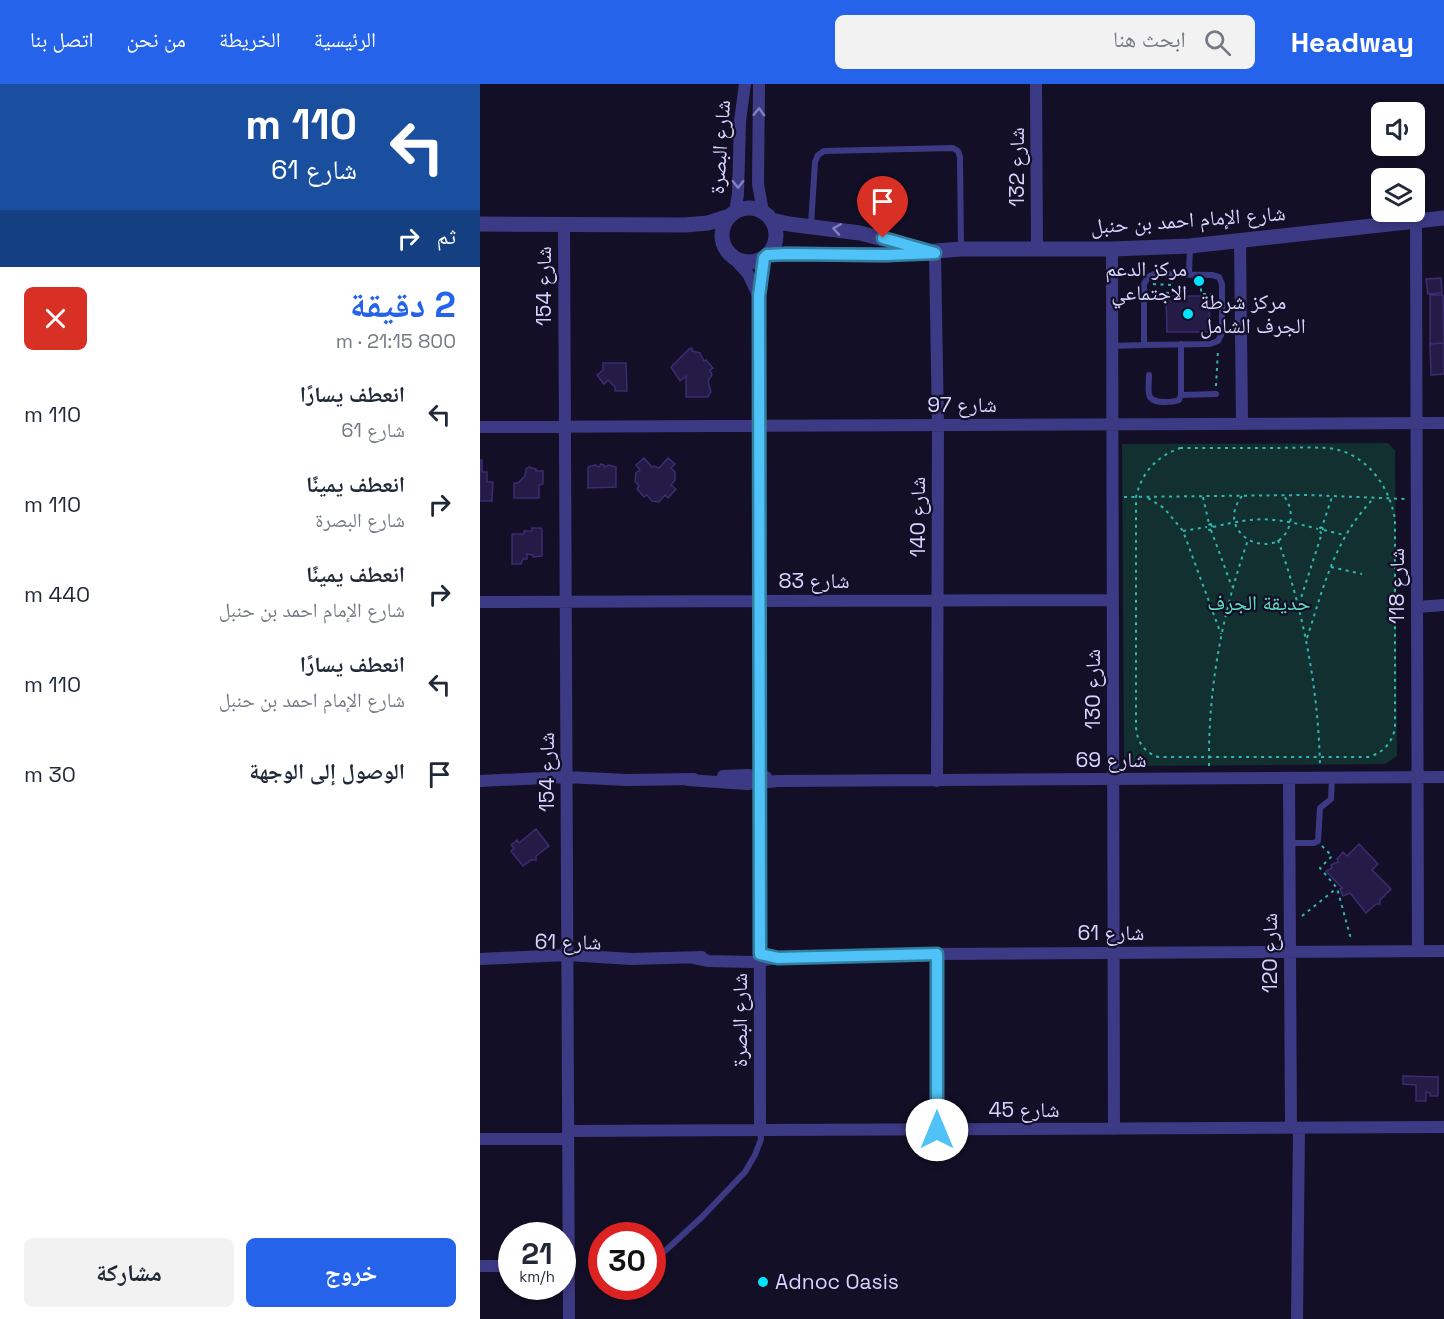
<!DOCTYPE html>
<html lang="ar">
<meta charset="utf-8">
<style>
body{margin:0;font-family:"Space Grotesk","Noto Naskh Arabic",sans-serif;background:#f2f2f3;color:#1f2937;direction:rtl;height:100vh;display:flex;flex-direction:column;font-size:22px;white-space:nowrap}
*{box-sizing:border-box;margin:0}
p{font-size:20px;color:#747a83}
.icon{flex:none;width:33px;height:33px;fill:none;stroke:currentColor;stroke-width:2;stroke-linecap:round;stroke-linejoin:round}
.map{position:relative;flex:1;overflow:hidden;direction:ltr}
.sheet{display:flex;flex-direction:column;background:#fff;width:480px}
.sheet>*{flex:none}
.guide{background:#1a4fa0;color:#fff;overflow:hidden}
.tools{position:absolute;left:891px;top:18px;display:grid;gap:12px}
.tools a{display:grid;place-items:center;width:54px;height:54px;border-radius:9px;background:#fff;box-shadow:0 3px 9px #0003;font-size:30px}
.speed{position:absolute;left:18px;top:1138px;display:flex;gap:12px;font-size:30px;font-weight:700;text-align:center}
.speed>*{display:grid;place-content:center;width:78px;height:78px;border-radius:50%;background:#fff;box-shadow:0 3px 9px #0003;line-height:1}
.speed small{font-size:15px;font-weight:400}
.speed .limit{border:9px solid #d22;background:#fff;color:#111}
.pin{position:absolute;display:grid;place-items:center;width:51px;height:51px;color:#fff;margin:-62px -26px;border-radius:50% 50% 50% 0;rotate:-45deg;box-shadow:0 0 6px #0007}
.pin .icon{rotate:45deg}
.me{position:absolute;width:66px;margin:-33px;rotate:0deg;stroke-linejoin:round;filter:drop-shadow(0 0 4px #0008)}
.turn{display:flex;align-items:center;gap:21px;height:126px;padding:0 24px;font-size:27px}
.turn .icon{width:78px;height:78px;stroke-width:2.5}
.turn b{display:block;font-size:42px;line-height:51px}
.then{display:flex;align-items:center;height:57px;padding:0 24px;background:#0003;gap:12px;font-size:22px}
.round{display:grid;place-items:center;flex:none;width:63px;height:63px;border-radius:9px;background:#f2f2f3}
.head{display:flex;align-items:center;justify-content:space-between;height:102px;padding:0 24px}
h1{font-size:36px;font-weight:800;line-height:45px;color:#2563eb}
.action{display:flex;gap:12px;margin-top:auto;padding:12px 24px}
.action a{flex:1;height:69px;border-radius:9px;background:#2563eb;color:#fff;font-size:24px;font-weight:800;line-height:69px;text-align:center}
.action a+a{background:#f2f2f3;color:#1f2937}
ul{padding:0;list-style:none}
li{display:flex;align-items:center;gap:18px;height:90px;padding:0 24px}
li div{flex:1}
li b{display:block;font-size:22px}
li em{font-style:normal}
header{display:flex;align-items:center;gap:36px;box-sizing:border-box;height:84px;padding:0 30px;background:#2563eb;color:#fff}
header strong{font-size:28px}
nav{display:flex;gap:33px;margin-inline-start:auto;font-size:21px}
.search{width:420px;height:54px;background:#f2f2f3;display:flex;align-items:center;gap:15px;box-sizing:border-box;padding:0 21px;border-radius:9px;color:#747a83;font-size:22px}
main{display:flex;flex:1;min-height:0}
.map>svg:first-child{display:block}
.green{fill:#12302f}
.building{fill:#241b47;stroke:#3b2d73;stroke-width:1.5}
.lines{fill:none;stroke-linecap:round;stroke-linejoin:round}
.path{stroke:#2fb8b0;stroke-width:2;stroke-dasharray:3 4.5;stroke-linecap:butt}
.service{stroke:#3d3a85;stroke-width:6}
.minor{stroke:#3d3a85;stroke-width:12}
.tertiary{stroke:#3d3a85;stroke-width:15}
.oneway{stroke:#837fbc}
.route-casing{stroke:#337fa1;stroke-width:15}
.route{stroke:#4fc3f7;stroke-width:10}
.poi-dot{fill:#00e5ff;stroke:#130f26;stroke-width:2}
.labels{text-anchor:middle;stroke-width:4.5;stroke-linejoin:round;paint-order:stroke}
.street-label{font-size:21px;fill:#d9d4ff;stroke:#130f26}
.poi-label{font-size:21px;fill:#d9d4ff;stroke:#130f26;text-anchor:start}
.park-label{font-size:21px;fill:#5fe0c0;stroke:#130f26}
</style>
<header>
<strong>Headway</strong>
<div class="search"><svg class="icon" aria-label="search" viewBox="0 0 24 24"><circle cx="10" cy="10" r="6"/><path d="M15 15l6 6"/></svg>ابحث هنا</div>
<nav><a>الرئيسية</a><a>الخريطة</a><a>من نحن</a><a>اتصل بنا</a></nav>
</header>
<main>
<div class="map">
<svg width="964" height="1235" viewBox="0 0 964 1235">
<rect width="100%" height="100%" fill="#130f26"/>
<!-- green -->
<path class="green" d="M908 359 915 366 917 672 905 680 649 682 644 674 642 360Z"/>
<!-- building -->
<path class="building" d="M961 194 962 209 948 210 946 195Z
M950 211H963L964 259 950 260Z
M686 212H729L730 248H687Z
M964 259V290L951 291 950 260Z
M212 264V267L220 269 224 277 226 276 233 284 230 286 232 291 228 297 231 308 228 313H206V292L200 297 191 283 209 265Z
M123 279H146L147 307H135V303L128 296 124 300 117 291 123 286Z
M164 374 172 383 174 382 179 384 188 374 195 380 191 384 195 388V396L191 401 196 405 188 414 185 411 179 418 172 417 167 411 164 413 157 405 159 402 155 397 156 389 160 386 156 381Z
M0 376H2V388H7V398H13L12 417H0Z
M121 380 124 381 125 383 129 381 136 383V403L108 404V383L115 381 119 383Z
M49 383 56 385V387H63V400L59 401V414H34V399H38L45 392 46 385Z
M52 444H61L62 446V472L53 473V471L47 470V475H43L41 480H32V450H44V447H52Z
M56 745 69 762 56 772V776H51L43 782 31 767 34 764 31 761 37 756 39 759Z
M879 760 898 780 892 786 911 805 900 816V820H896L886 829 870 809 863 812 860 805 862 804 846 787 852 784 851 781 858 778 857 775 863 768 867 772Z
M923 992 958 993V1012H950V1009L946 1008V1017H936V1001L923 1000Z"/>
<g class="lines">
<!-- path -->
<path class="path" d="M721 197V210H733
M673 200 692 201
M671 208 691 209 692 199
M736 302 738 266
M700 364C730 364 761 364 792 364 810 364 829 363 847 364 885 367 910 402 915 436V645C911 660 903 669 888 673H678C664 668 657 658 656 643V413C662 388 676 373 700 364Z
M762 412C731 452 800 482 810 439 812 429 810 420 804 412
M644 413 827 411 926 415
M723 413 729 440
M668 414 684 424 703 447 741 550
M731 440 733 445 729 446 728 441Z
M733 443C779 432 793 433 838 445
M842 443 838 445 841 449 844 448 842 443 852 413
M731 446 752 503
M844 446 864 451
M703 447 727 443
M798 456C824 529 838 603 840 682
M851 483 882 490
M819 520 842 449
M827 554C844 502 854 456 893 415
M729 682C728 604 742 530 768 456
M842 762 852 772 840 784 857 804 871 855
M822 832 857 804"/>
<!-- service -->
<path class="service" d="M331 141 335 78 338 71 344 67 473 64 478 67 480 73 481 165
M674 190 732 191 739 193 742 200V249L738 257 730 260 664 261V200L668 193Z
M709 190 710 164
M632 262 664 261
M669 291C669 308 664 318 685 318 691 318 694 318 699 316L701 311V260
M701 311 736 310
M810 759H834L838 757 840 724 851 715 852 694
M185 1167 222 1133 265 1088 275 1071 281 1055 280 1047"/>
<!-- minor -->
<path class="minor" d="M279 0 278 100 283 128
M556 0 557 165
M255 128 258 110 260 37 265 0
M936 138 938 867
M84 141 89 1235
M760 156 762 339
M632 165 634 1045
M455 169 458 341 457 697
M253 173 268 190 278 211
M0 343 964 339
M0 518 633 516
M937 523 964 521
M243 692 268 691 286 693
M809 694 811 1044
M208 696 267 700 298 697 964 693
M0 697 86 693 147 696 214 695
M457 870V1046
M214 874 229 877 271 878 298 874 457 870 964 867
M0 875 87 871 152 875 222 873
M88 1047 964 1043
M280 1047 279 212 284 174
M0 1055H88
M0 1182H32
M817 1235 819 1044"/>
<!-- tertiary -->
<path class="tertiary" d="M242 151a27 27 0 1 1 54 0a27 27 0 1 1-54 0Z
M292 136 309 140 380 149 446 166
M0 140 205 141 228 139 250 132
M287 171 307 170 406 171 481 165H632L710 162 964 134"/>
</g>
<!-- one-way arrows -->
<defs><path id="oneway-chevron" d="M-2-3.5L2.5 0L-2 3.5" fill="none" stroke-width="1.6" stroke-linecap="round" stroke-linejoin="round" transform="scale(1.5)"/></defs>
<g class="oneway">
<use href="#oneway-chevron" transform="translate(279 28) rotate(-88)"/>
<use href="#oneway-chevron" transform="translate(258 100) rotate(90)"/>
<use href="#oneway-chevron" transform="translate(357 145) rotate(-171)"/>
</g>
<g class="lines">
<defs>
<path id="route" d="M403 154 455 169 406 171 307 170 287 171 284 174 279 212 280 870 298 874 457 870V1046"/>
</defs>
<!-- route casing -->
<use href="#route" class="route-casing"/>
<!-- route -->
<use href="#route" class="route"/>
</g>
<!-- markers -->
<g class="poi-dot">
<circle cx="719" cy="197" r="6"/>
<circle cx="708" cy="230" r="6"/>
<circle cx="283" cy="1198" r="6"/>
</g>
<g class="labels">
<!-- street labels -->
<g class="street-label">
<text transform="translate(240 63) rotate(-86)" y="7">شارع البصرة</text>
<text transform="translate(537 83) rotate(-90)" y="7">شارع 132</text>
<text transform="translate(708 136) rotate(-4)" y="7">شارع الإمام احمد بن حنبل</text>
<text transform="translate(64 202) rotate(-90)" y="7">شارع 154</text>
<text x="482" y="328">شارع 97</text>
<text transform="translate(438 433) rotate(-90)" y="7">شارع 140</text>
<text x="334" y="504">شارع 83</text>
<text transform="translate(917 502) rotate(-90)" y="7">شارع 118</text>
<text transform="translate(613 605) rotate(-90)" y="7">شارع 130</text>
<text x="631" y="683">شارع 69</text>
<text transform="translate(67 688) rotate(-90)" y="7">شارع 154</text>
<text x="631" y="856">شارع 61</text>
<text transform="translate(88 858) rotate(1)" y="7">شارع 61</text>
<text transform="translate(790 869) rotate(-90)" y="7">شارع 120</text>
<text transform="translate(260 936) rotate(-90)" y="7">شارع البصرة</text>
<text x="544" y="1033">شارع 45</text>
</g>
<!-- poi labels -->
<g class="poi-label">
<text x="707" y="192" text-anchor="end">مركز الدعم<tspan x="707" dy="24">الاجتماعي</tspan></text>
<text x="720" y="225">مركز شرطة<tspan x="720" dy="24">الجرف الشامل</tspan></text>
<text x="295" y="1205">Adnoc Oasis</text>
</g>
<!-- park labels -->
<g class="park-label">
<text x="779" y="526">حديقة الجرف</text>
</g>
</g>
</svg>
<div class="tools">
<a><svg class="icon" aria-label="sound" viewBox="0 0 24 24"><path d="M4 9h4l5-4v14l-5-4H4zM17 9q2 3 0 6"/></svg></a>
<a><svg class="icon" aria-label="layers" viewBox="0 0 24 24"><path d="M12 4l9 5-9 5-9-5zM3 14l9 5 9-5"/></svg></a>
</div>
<div class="speed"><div>21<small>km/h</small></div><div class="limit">30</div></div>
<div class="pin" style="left:403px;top:154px;background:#d93025"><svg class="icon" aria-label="arrive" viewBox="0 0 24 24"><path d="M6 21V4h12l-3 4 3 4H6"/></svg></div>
<svg class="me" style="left:457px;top:1046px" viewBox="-20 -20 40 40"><circle r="19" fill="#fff"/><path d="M0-13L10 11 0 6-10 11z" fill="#4fc3f7"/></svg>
</div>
<section class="sheet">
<div class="guide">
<div class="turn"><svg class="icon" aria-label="left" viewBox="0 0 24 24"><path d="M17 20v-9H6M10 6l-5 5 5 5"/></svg><div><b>110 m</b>شارع 61</div></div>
<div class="then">ثم<svg class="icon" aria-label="right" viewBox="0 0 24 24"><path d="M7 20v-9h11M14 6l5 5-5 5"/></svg></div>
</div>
<div class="head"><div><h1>2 دقيقة</h1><p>800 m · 21:15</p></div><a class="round" style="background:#d93025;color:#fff"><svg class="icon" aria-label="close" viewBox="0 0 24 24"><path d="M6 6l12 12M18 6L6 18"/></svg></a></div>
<ul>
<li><svg class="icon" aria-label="left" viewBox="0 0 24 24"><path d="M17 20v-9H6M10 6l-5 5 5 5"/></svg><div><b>انعطف يسارًا</b><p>شارع 61</p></div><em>110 m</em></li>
<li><svg class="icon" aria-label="right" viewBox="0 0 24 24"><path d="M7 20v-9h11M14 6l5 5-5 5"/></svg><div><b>انعطف يمينًا</b><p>شارع البصرة</p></div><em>110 m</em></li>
<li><svg class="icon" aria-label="right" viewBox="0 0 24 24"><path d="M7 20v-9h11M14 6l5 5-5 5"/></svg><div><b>انعطف يمينًا</b><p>شارع الإمام احمد بن حنبل</p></div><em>440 m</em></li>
<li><svg class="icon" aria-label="left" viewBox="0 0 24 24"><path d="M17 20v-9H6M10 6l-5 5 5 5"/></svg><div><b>انعطف يسارًا</b><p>شارع الإمام احمد بن حنبل</p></div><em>110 m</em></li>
<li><svg class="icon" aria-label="arrive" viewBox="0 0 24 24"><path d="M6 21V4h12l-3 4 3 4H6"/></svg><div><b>الوصول إلى الوجهة</b></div><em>30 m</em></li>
</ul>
<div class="action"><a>خروج</a><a>مشاركة</a></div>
</section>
</main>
